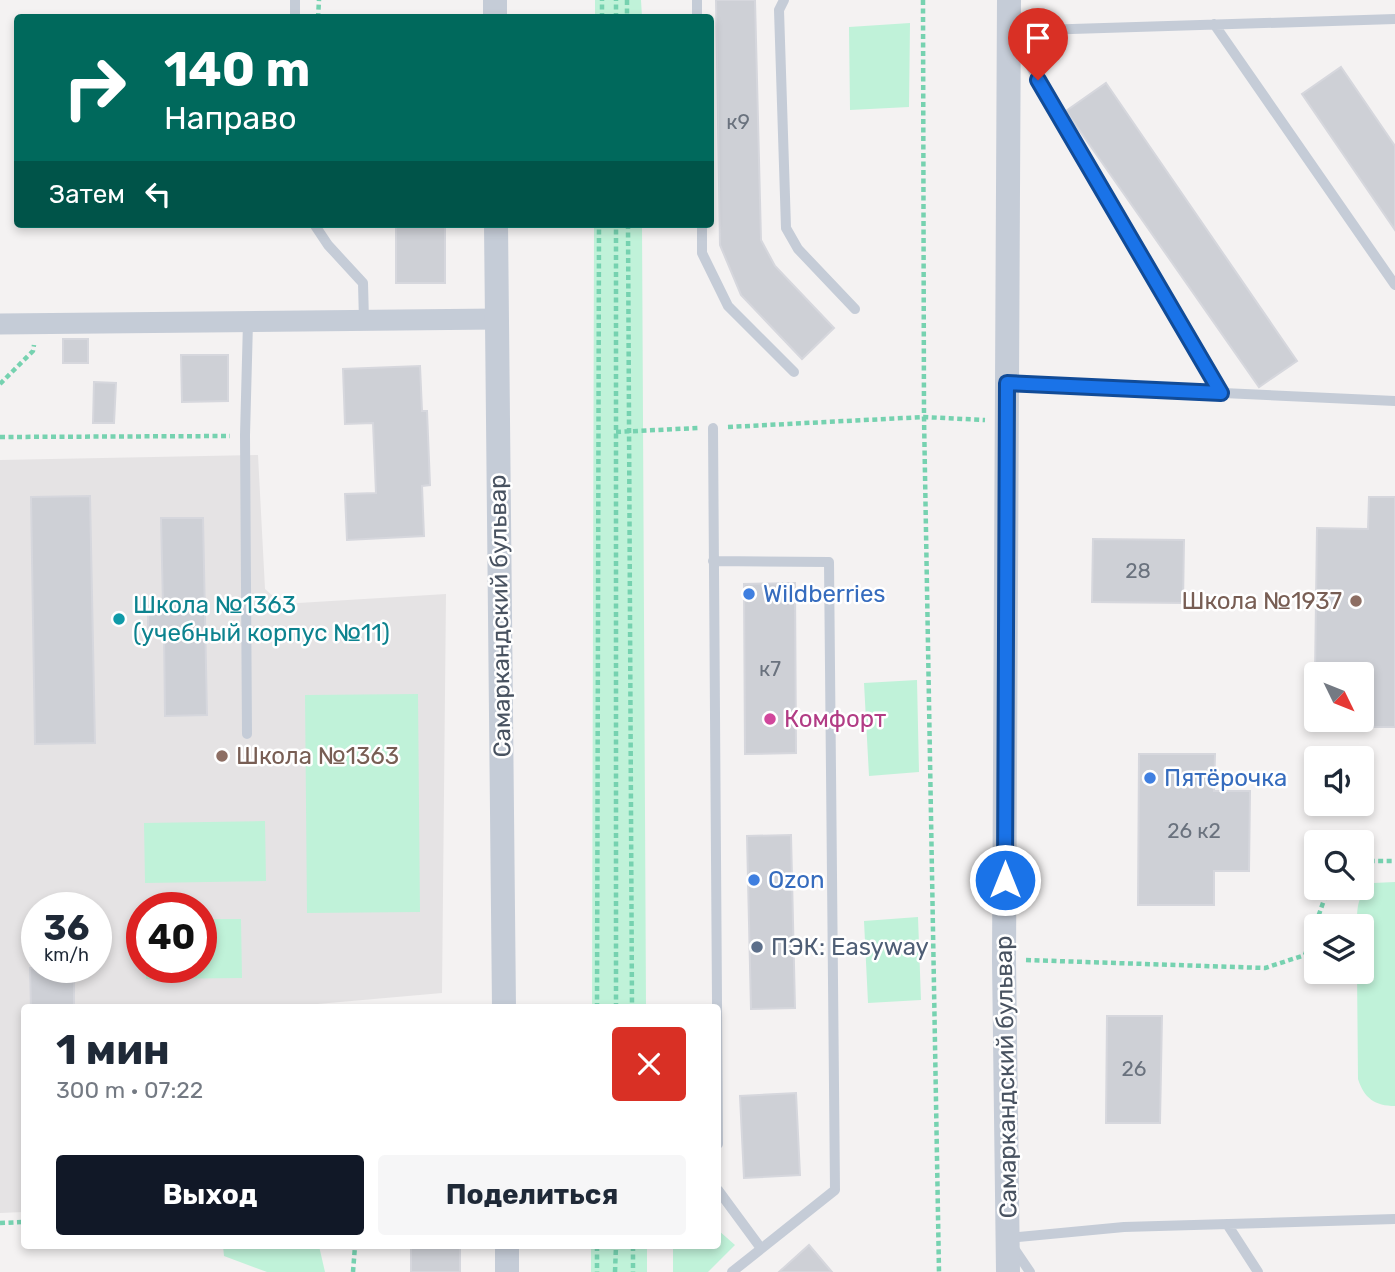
<!DOCTYPE html>
<html lang="ru">
<meta charset="utf-8">
<style>
body{margin:0;font-family:Rubik,sans-serif;background:#f6f6f7;color:#1f2937;height:100vh;display:flex;flex-direction:column;font-size:26px;white-space:nowrap}
*{box-sizing:border-box;margin:0}
p{font-size:23px;color:#747a83}
.icon{flex:none;width:38px;height:38px;fill:none;stroke:currentColor;stroke-width:2;stroke-linecap:round;stroke-linejoin:round}
.map{position:relative;flex:1;overflow:hidden}
.side{position:absolute;left:21px;top:1004px;width:700px;height:245px;display:flex;flex-direction:column;background:#fff;border-radius:7px;box-shadow:0 4px 10px #0003}
.side>*{flex:none}
.guide{position:absolute;left:14px;top:14px;width:700px;height:214px;border-radius:7px;box-shadow:0 4px 10px #0003;background:#00695c;color:#fff;overflow:hidden}
.needle{width:46px;rotate:133deg}
.buttons{position:absolute;left:1304px;top:662px;display:grid;gap:14px}
.buttons a{display:grid;place-items:center;width:70px;height:70px;border-radius:7px;background:#fff;box-shadow:0 4px 10px #0003;font-size:35px}
.speed{position:absolute;left:21px;top:892px;display:flex;gap:14px;font-size:35px;font-weight:700;text-align:center}
.speed>*{display:grid;place-content:center;width:91px;height:91px;border-radius:50%;background:#fff;box-shadow:0 4px 10px #0003;line-height:1}
.speed small{font-size:18px;font-weight:400}
.speed .limit{border:10px solid #d22;background:#fff;color:#111}
.pin{position:absolute;display:grid;place-items:center;width:60px;height:60px;color:#fff;margin:-72px -30px;border-radius:50% 50% 50% 0;rotate:-45deg;box-shadow:0 0 7px #0007}
.pin .icon{rotate:45deg}
.me{position:absolute;width:77px;margin:-38px;rotate:0deg;stroke-linejoin:round;filter:drop-shadow(0 0 5px #0008)}
.turn{display:flex;align-items:center;gap:24px;height:147px;padding:0 35px;font-size:32px}
.turn .icon{width:91px;height:91px;stroke-width:2.5}
.turn b{display:block;font-size:49px;line-height:60px}
.then{display:flex;align-items:center;height:66px;padding:0 35px;background:#0003;gap:14px;font-size:26px}
.round{display:grid;place-items:center;flex:none;width:74px;height:74px;border-radius:7px;background:#f6f6f7}
.headline{display:flex;align-items:center;justify-content:space-between;height:119px;padding:0 35px}
h1{font-size:42px;font-weight:700;line-height:52px}
.primary-button{display:flex;gap:14px;margin-top:auto;padding:14px 35px}
.primary-button a{flex:1;height:80px;border-radius:7px;background:#111827;color:#fff;font-size:28px;font-weight:700;line-height:80px;text-align:center}
.primary-button a+a{background:#f6f6f7;color:#1f2937}
.map>svg:first-child{display:block}
.education{fill:#e5e3e4;fill-rule:evenodd}
.green{fill:#c0f2d9}
.building{fill:#ced0d6;stroke:#d6d7dd;stroke-width:2}
.lines{fill:none;stroke-linecap:round;stroke-linejoin:round}
.path{stroke:#76d2b0;stroke-width:4.5;stroke-dasharray:5 3.5;stroke-linecap:butt}
.service{stroke:#c5ccd7;stroke-width:10}
.minor{stroke:#c5ccd7;stroke-width:21}
.tertiary{stroke:#c5ccd7;stroke-width:24}
.route-casing{stroke:#114b97;stroke-width:18}
.route{stroke:#1a73e8;stroke-width:12}
.shop-dot{fill:#3f7fe0;stroke:#fff;stroke-width:2.5}
.education-dot{fill:#8d6e63;stroke:#fff;stroke-width:2.5}
.culture-dot{fill:#0f9aa8;stroke:#fff;stroke-width:2.5}
.hotel-dot{fill:#d1479c;stroke:#fff;stroke-width:2.5}
.service-dot{fill:#5c6f8a;stroke:#fff;stroke-width:2.5}
.labels{text-anchor:middle;stroke-width:5;stroke-linejoin:round;paint-order:stroke}
.number-label{font-size:21px;fill:#6a727e}
.shop-label{font-size:24px;fill:#366cbe;stroke:#fff;text-anchor:start}
.education-label{font-size:24px;fill:#785e54;stroke:#fff;text-anchor:end}
.culture-label{font-size:24px;fill:#0d838f;stroke:#fff;text-anchor:start}
.street-label{font-size:24px;fill:#485260;stroke:#fff}
.hotel-label{font-size:24px;fill:#b23c85;stroke:#fff;text-anchor:start}
.service-label{font-size:24px;fill:#4e5e75;stroke:#fff;text-anchor:start}
</style>
<div class="map">
<svg width="1395" height="1272" viewBox="0 0 1395 1272">
<rect width="100%" height="100%" fill="#f4f2f2"/>
<!-- education -->
<path class="education" d="M258 455 265 589 282 604 446 594 442 993 272 1008H24V1212L0 1213V460ZM37 908H96V968H37ZM142 908H201V968H142Z"/>
<!-- green -->
<path class="green" d="M595 0H641L642 17H595Z
M910 23 909 107 850 110 849 27Z
M594 224H642L646 1008H592Z
M917 680 919 772 869 776 864 683Z
M418 694 420 912 307 913 305 695Z
M265 821 266 881 145 883 144 823Z
M1395 882V1106C1375 1106 1364 1098 1358 1079L1357 971H1362V926H1357C1357 907 1357 895 1373 883Z
M918 917 921 1000 868 1003 864 921Z
M201 919H241L242 978 146 979V968H201Z
M718 1230 735 1245 708 1272H673V1246H718Z
M223 1246H319L325 1272H267L224 1256Z
M591 1246H647V1272H591Z"/>
<!-- building -->
<path class="building" d="M716 0H755L761 240 775 266 834 328 802 359 741 295 720 245Z
M1341 67 1395 146V230L1302 94Z
M1106 83 1297 361 1259 387 1066 111Z
M396 224H445V283H396Z
M63 339H88V363H63Z
M181 355H228V401L182 402Z
M420 366 422 411H427L430 485 422 486 424 536 347 540 345 494 376 493 373 423 345 424 343 369Z
M94 382 116 383 114 423H93Z
M90 496 95 743 35 744 31 497Z
M1369 497H1395V727H1362V674H1315L1317 528 1368 529Z
M161 518H203L207 715 165 716 164 631H148V606H163Z
M1093 539 1184 540 1183 603 1092 602Z
M795 583 796 753 745 754 744 584Z
M1139 754H1215L1214 791H1250L1249 871H1214V905H1138Z
M791 835 795 1008 751 1009 747 836Z
M30 968H74V1008H31Z
M1107 1016H1162L1160 1123H1106Z
M796 1093 800 1175 744 1178 740 1096Z
M809 1245 832 1272H779Z
M411 1246H460V1272H411Z"/>
<g class="lines">
<!-- path -->
<path class="path" d="M627 0V18
M923 0 924 417 939 1272
M318 18 319 0
M602 18V0
M616 18V0
M628 224 632 1008
M0 384 33 351 34 345
M728 427 924 417 985 420
M616 432 698 428
M0 437 230 436
M1362 865 1371 861H1395
M1026 960 1265 968 1305 955 1325 897 1332 887
M597 1008 599 224
M616 1008V224
M0 1223 24 1222
M597 1246V1272
M633 1246V1272
M353 1272 355 1246
M615 1272 616 1246"/>
<!-- service -->
<path class="service" d="M697 0V18
M784 0 779 10 786 228 798 249 855 309
M295 18V0
M1214 24 1395 285
M314 224 328 245 363 283 364 321
M702 224V253L728 306 794 372
M1007 383 1395 401
M1221 393 1010 31 1395 19
M713 428 718 1144
M713 561 829 562 835 1190 732 1272
M247 734 245 435 248 322
M718 1190 760 1247
M1227 1224 1258 1272
M1030 1272 1007 1238 1124 1227 1395 1219"/>
<!-- minor -->
<path class="minor" d="M0 324 497 319"/>
<!-- tertiary -->
<path class="tertiary" d="M495 0V18
M496 224 504 1008
M507 1246V1272
M1008 1272 1004 960 1009 0"/>
</g>
<g class="lines">
<defs>
<path id="route" d="M1005 880 1007 383 1221 393 1038 80"/>
</defs>
<!-- route casing -->
<use href="#route" class="route-casing"/>
<!-- route -->
<use href="#route" class="route"/>
</g>
<!-- markers -->
<g class="shop-dot">
<circle cx="749" cy="594" r="7"/>
<circle cx="1150" cy="778" r="7"/>
<circle cx="754" cy="880" r="7"/>
</g>
<g class="education-dot">
<circle cx="1356" cy="601" r="7"/>
<circle cx="222" cy="756" r="7"/>
</g>
<circle class="culture-dot" cx="119" cy="619" r="7"/>
<circle class="hotel-dot" cx="770" cy="719" r="7"/>
<circle class="service-dot" cx="757" cy="947" r="7"/>
<g class="labels">
<!-- number labels -->
<g class="number-label">
<text x="738" y="129">к9</text>
<text x="1138" y="578">28</text>
<text x="770" y="676">к7</text>
<text x="1194" y="838">26 к2</text>
<text x="1134" y="1076">26</text>
</g>
<!-- shop labels -->
<g class="shop-label">
<text x="763" y="602">Wildberries</text>
<text x="1164" y="786">Пятёрочка</text>
<text x="768" y="888">Ozon</text>
</g>
<!-- education labels -->
<g class="education-label">
<text x="1342" y="609">Школа №1937</text>
<text x="236" y="764" text-anchor="start">Школа №1363</text>
</g>
<!-- culture labels -->
<g class="culture-label">
<text x="133" y="613">Школа №1363<tspan x="133" dy="28">(учебный корпус №11)</tspan></text>
</g>
<!-- street labels -->
<g class="street-label">
<text transform="translate(500 616) rotate(-91)" y="8">Самаркандский бульвар</text>
<text transform="translate(1006 1077) rotate(-91)" y="8">Самаркандский бульвар</text>
</g>
<!-- hotel labels -->
<g class="hotel-label">
<text x="784" y="727">Комфорт</text>
</g>
<!-- service labels -->
<g class="service-label">
<text x="771" y="955">ПЭК: Easyway</text>
</g>
</g>
</svg>
<div class="buttons">
<a><svg class="needle" viewBox="-14 -14 28 28"><path d="M0-13l5 13h-10z" fill="#e53935"/><path d="M0 13l5-13h-10z" fill="#747a83"/></svg></a>
<a><svg class="icon" aria-label="sound" viewBox="0 0 24 24"><path d="M4 9h4l5-4v14l-5-4H4zM17 9q2 3 0 6"/></svg></a>
<a><svg class="icon" aria-label="search" viewBox="0 0 24 24"><circle cx="10" cy="10" r="6"/><path d="M15 15l6 6"/></svg></a>
<a><svg class="icon" aria-label="layers" viewBox="0 0 24 24"><path d="M12 4l9 5-9 5-9-5zM3 14l9 5 9-5"/></svg></a>
</div>
<div class="speed"><div>36<small>km/h</small></div><div class="limit">40</div></div>
<div class="pin" style="left:1038px;top:80px;background:#d93025"><svg class="icon" aria-label="arrive" viewBox="0 0 24 24"><path d="M6 21V4h12l-3 4 3 4H6"/></svg></div>
<svg class="me" style="left:1005px;top:880px" viewBox="-20 -20 40 40"><circle r="17" fill="#1a73e8" stroke="#fff" stroke-width="3"/><path d="M0-11L8 9 0 5-8 9z" fill="#fff"/></svg>
<div class="guide">
<div class="turn"><svg class="icon" aria-label="right" viewBox="0 0 24 24"><path d="M7 20v-9h11M14 6l5 5-5 5"/></svg><div><b>140 m</b>Направо</div></div>
<div class="then">Затем<svg class="icon" aria-label="left" viewBox="0 0 24 24"><path d="M17 20v-9H6M10 6l-5 5 5 5"/></svg></div>
</div>
<section class="side">
<div class="headline"><div><h1>1 мин</h1><p>300 m · 07:22</p></div><a class="round" style="background:#d93025;color:#fff"><svg class="icon" aria-label="close" viewBox="0 0 24 24"><path d="M6 6l12 12M18 6L6 18"/></svg></a></div>
<div class="primary-button"><a>Выход</a><a>Поделиться</a></div>
</section>
</div>
